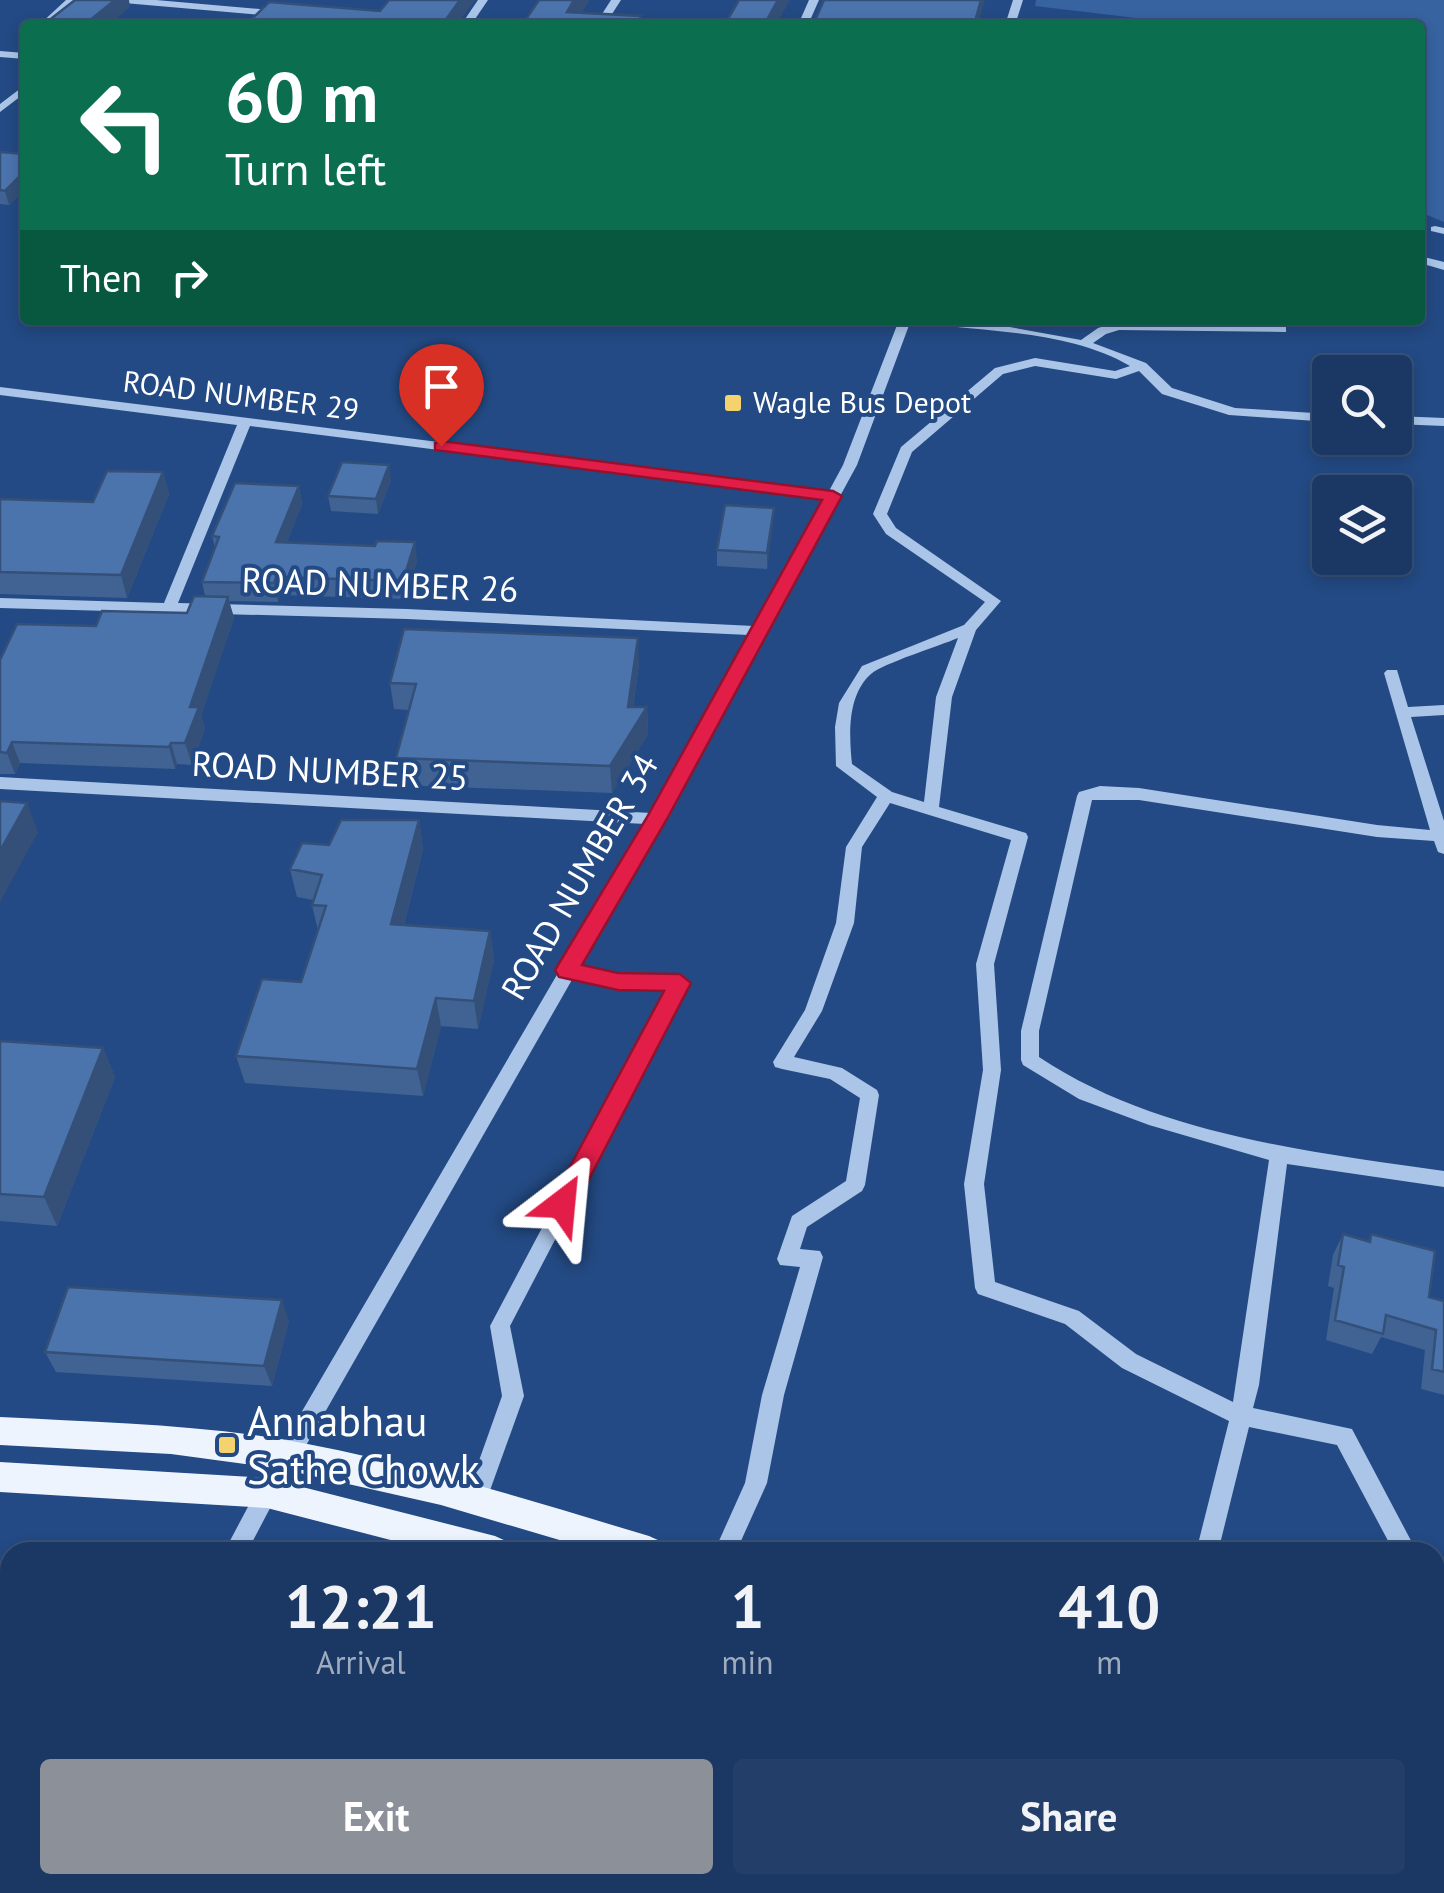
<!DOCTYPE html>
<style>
body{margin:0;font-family:"PT Sans",sans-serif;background:#233f69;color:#f1f3f6;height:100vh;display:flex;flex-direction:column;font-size:38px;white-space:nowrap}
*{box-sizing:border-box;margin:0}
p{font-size:32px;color:#9facbe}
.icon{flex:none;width:55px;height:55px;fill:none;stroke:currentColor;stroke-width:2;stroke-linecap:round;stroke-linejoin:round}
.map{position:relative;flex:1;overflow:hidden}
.details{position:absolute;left:0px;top:1542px;width:1445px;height:352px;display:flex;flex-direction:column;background:#1a3863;border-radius:30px 30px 0 0;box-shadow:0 5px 15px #0003,0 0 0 2px #385278}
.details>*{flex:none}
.top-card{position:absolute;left:20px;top:20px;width:1405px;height:305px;border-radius:10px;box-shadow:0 5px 15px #0003,0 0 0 2px #385278;background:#0b6e4f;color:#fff;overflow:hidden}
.buttons{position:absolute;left:1312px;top:355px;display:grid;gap:20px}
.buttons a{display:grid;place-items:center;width:100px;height:100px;border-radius:10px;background:#1a3863;box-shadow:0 5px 15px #0003,0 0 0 2px #385278;font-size:50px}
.pin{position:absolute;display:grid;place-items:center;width:85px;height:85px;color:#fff;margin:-102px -42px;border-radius:50% 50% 50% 0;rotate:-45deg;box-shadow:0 0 10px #0007}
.pin .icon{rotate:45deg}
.me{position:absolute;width:110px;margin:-55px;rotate:29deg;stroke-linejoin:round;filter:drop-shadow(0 0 8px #0008)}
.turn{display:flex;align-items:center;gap:35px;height:210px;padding:0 40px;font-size:45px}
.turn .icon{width:130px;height:130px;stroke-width:2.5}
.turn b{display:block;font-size:70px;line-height:85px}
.then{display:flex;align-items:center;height:95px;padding:0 40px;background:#0003;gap:20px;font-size:38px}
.eta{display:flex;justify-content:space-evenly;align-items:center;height:170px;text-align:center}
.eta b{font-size:60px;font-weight:700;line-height:70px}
.primary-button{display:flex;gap:20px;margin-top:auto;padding:20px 40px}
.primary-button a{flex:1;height:115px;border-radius:10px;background:#8c9099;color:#fff;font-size:40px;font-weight:700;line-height:115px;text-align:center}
.primary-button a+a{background:#233f69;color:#f1f3f6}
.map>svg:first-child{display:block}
.green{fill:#3763a1}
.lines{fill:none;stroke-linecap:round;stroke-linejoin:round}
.minor{fill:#abc5e8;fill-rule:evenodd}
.major{fill:#eef4fe;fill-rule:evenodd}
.wall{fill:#406394}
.shaded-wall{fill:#345078}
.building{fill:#4b73ac;stroke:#345078;stroke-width:2.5}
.route{fill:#e11d48;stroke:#92132f;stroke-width:2.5}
.poi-dot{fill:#f4d26e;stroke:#234a84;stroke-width:4}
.labels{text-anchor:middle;stroke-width:8;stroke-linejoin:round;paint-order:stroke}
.far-street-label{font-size:30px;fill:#fff;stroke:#234a84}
.far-poi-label{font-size:30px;fill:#fff;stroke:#234a84;text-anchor:start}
.street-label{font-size:35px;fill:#fff;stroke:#234a84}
.near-poi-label{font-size:42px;fill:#fff;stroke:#234a84;text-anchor:start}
</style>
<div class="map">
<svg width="1444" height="1893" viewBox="0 0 1444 1893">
<rect width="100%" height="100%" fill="#234a84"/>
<!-- green -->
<path class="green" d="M1036 0H1444V222L1420 212V25H1195L1035 6Z"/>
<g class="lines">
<!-- minor -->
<path class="minor" d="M66 0H77L50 25H39Z
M119 0H156L283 11 288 14 283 17 124 3Z
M478 0H488L471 25H461Z
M611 0H621L605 25H595Z
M809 0H819L808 25H798Z
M1013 0H1023L1015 25H1005Z
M0 51 25 53V59L0 57Z
M25 85V93L0 112V104Z
M1435 226 1444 228V234L1431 231V227Z
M1420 256 1444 262V270L1420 263Z
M899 320H911L857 465 664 819 580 966 618 975 680 976 686 978 689 983 510 1326 524 1396 484 1507 476 1510 468 1507 465 1500 502 1396 490 1326 668 990 618 989 573 978 296 1463 288 1466 280 1463 277 1456 280 1449 645 824 0 789V777L651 813 749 635 407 619 0 608V598L164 603 237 425 0 395V387L829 491 843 465ZM250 426 825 499 754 626 407 609 178 603Z
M923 320 987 323 1081 340 1098 328 1118 322 1282 325 1286 326V332L1119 330 1106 334 1093 343 1146 363 1172 388 1235 408 1330 414V422L1229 415 1162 394 1139 371 1116 379 1035 366 1003 374 912 452 887 514 896 528 1001 601 976 630 952 697 939 807 1026 833 1028 837 994 964 1001 1070 984 1184 995 1282 1079 1311 1136 1354 1233 1402 1269 1160 1149 1125 1079 1099 1023 1065 1021 1060V1031L1077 796 1079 792 1100 786 1139 788 1377 825 1430 830 1384 673 1387 670H1397L1408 707 1444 705V715L1411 717 1444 821V854L1438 852 1434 841 1377 837 1139 800H1092L1039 1031V1057C1154 1134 1310 1152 1444 1171V1187L1287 1164 1259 1385 1253 1408 1352 1429 1417 1552H1394L1337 1445 1249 1427 1218 1552H1196L1229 1421 1122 1368 1065 1324 978 1294 975 1288 964 1184 983 1070 976 964 1011 840 890 803 862 847 854 923 822 1011 794 1057 842 1068 877 1090 879 1095 865 1185 862 1191 807 1227 800 1249 820 1251 823 1257 784 1395 767 1483 736 1552H714L745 1483 762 1395 800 1267 780 1265 777 1259 792 1216 846 1181 860 1098 830 1079 782 1069 775 1067 773 1062 805 1010 836 923 846 847 877 797 836 766 835 727 839 703 862 666 964 625 985 602 886 534 873 514 901 447 995 368 1035 358 1115 371 1130 366C1072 332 994 332 929 324ZM958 638 936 697 924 802 892 792 852 764C849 735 847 695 871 674 884 663 939 646 958 638Z
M1395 416 1444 418V426L1395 424Z
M267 1483 275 1486 278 1493 247 1552H224L259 1486Z
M1435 1596 1444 1600V1636L1435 1631Z
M1435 1839 1444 1843V1878L1435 1874Z
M47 1885H73L69 1893H43Z
M1087 1885H1113L1111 1893H1085Z"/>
<!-- major -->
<path class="major" d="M0 1417C94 1422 188 1424 281 1439 406 1461 528 1500 649 1536L660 1541 665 1552H600L441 1505 282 1469 171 1454 0 1445Z
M0 1462 267 1478 495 1536 506 1541 511 1552H437L267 1508 0 1492Z
M1435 1756 1444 1759V1829L1435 1826Z"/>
</g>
<!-- wall -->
<path class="wall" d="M0 152 25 154V189L9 205 0 204Z
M163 472 169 494 127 598 0 594V499L93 502Z
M391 480 378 514 331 511 328 496Z
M299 486 302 504 287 542 417 560 406 599 280 595 278 602 229 601 234 618 201 715 205 728 192 765 177 764 175 769 20 763 15 774H0V660L96 626 187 613 205 596 202 582 215 548 212 536Z
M774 508 767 569 717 566V550Z
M639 664 633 707H647L648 734 612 793 401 785 396 758 409 710 394 709 390 683Z
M419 820 423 849 404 925 490 931 494 959 478 1029 441 1026 423 1096 245 1083 236 1056 301 982 318 931 312 905 313 900 297 897 290 869 329 845Z
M0 1041 103 1048 115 1077 57 1226 0 1221Z
M1343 1234 1368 1241 1371 1234 1429 1297 1444 1301V1395L1421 1389 1425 1350 1381 1337 1372 1354 1326 1340 1334 1288 1328 1286 1333 1255Z
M289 1321 272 1386 56 1372 45 1352Z"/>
<!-- shaded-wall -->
<path class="shaded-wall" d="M115 0H129L130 7 109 25H84Z
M460 0H475L457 25H442Z
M574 0H590L574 25 567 12Z
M778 0H790L776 25H764Z
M981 0H985L978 25H974Z
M25 171V189L9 205 5 191Z
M389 465 391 480 378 514 376 499Z
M163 472 169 494 127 598 121 575Z
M299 486 302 504 280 560 276 542Z
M774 508 773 523 767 569V553Z
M415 542 417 560 406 599 403 581Z
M276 577 280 595 278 602 274 583Z
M228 597 234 618 201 715 205 728 192 765 185 743 190 707Z
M638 638 639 664 629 733 628 707Z
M647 707 648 734 612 793 610 766Z
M12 742 20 763 15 774 7 753Z
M171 743 177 764 175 769 169 747Z
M27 803 38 832 0 902V851Z
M419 820 423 849 397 952 391 924Z
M490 931 494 959 478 1029 474 1001Z
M436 998 441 1026 423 1096 417 1069Z
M103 1048 115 1077 57 1226 44 1197Z
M282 1300 289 1321 272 1386 264 1366Z"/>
<!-- building -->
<path class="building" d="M75 0H115L84 25H43Z
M389 0H460L442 25H246L269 2 380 11Z
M539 0H574L567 12 641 16 637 25H522Z
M739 0H778L764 25H687L689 21 725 24Z
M824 0H981L974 25H813Z
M0 152 25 154V171L5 191 0 190Z
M342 462 389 465 376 499 328 496Z
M107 471 163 472 121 575 0 572V499L93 502Z
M235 483 299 486 276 542 375 546 377 541 415 542 403 581 276 577 274 583 202 582 219 537 212 536Z
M725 505 774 508 767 553 717 550Z
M194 596 228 597 190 707H199L185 743H171L169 747 12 742 7 753 0 752V660L17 624 96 626 102 611 187 613Z
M404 629 638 638 628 707H647L610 766 396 758 416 684 390 683Z
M0 801 27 803 0 851Z
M341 820H419L391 924 490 931 474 1001 436 998 417 1069 236 1056 262 979 301 982 326 906 312 905 322 875 290 869 302 843 329 845Z
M0 1041 103 1048 44 1197 0 1194Z
M1343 1234 1370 1242 1371 1234 1435 1251 1429 1297 1444 1301V1372L1432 1369 1436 1330 1386 1315 1383 1334 1335 1320 1344 1267 1338 1265Z
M68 1287 282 1300 264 1366 45 1352Z"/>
<!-- route -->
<path class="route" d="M441 441 833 491 842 496 667 819 582 965 618 973 680 974 691 983 572 1212 562 1215 553 1212 550 1204 664 991 618 990 559 977 555 970 646 819 822 500 435 450V443Z"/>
<!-- markers -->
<g class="poi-dot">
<rect x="723" y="393" width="20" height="20" rx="5"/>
<rect x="217" y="1435" width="20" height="20" rx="5"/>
</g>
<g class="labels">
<!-- far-street labels -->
<g class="far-street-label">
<text transform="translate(241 396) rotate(7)" y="10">ROAD NUMBER 29</text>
</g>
<!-- far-poi labels -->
<g class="far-poi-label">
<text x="753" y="413">Wagle Bus Depot</text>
</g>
<!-- street labels -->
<g class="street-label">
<text transform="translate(380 585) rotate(2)" y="12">ROAD NUMBER 26</text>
<text transform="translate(330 771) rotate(3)" y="12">ROAD NUMBER 25</text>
<text transform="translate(580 877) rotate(-60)" y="12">ROAD NUMBER 34</text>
</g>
<!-- near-poi labels -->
<g class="near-poi-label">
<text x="247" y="1436">Annabhau<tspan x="247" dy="48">Sathe Chowk</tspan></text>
</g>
</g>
</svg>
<div class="buttons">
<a><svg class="icon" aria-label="search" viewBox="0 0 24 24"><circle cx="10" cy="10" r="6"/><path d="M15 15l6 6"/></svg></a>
<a><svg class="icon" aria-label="layers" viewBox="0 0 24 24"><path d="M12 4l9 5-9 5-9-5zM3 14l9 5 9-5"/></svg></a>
</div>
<div class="pin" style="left:441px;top:446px;background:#d93025"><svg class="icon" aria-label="arrive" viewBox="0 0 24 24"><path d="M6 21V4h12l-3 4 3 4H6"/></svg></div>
<svg class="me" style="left:562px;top:1204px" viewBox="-20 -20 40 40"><path d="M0-17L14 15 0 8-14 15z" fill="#e11d48" stroke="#fff" stroke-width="4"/></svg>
<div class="top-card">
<div class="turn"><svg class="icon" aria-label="left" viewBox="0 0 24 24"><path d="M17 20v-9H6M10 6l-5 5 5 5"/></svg><div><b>60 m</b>Turn left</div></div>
<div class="then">Then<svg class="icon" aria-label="right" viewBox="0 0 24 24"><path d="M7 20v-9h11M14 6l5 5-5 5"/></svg></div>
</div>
<section class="details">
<div class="eta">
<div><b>12:21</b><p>Arrival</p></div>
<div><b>1</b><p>min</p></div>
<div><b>410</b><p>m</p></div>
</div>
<div class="primary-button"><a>Exit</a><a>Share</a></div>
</section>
</div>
